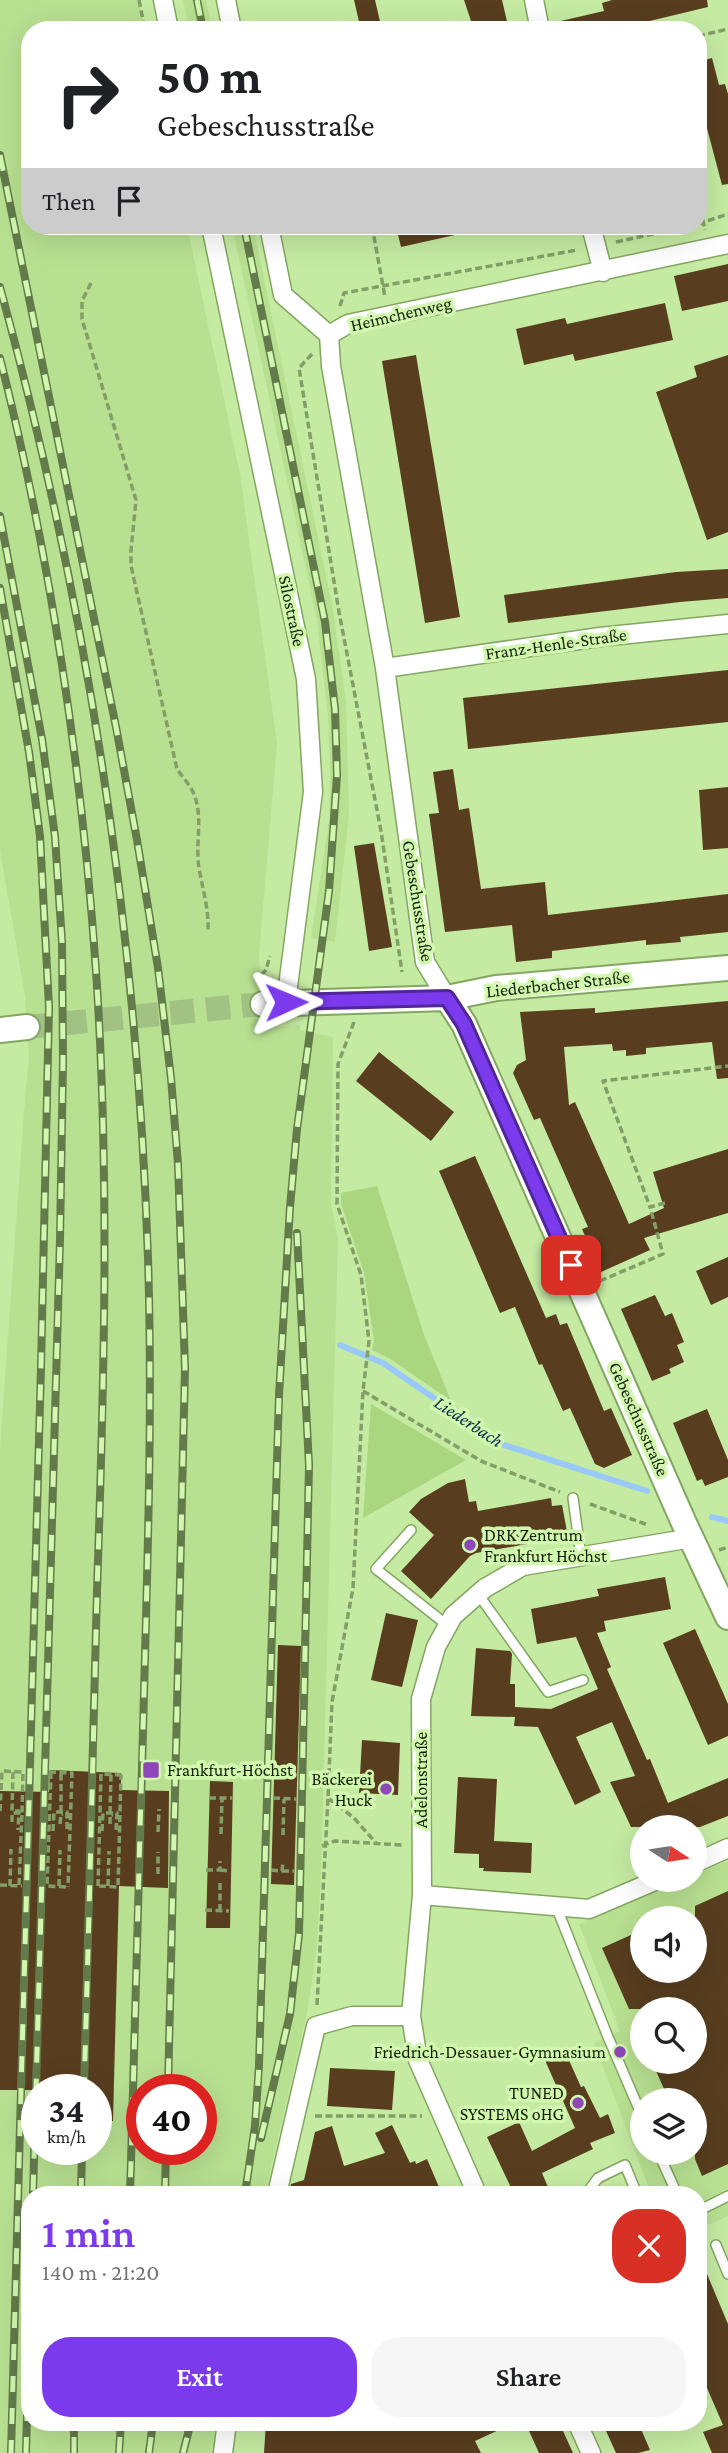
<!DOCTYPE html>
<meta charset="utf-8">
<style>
body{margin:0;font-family:"Crimson Pro",serif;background:#f6f6f6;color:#202124;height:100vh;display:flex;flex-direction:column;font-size:26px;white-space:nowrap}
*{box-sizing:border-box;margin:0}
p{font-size:23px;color:#757577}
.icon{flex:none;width:38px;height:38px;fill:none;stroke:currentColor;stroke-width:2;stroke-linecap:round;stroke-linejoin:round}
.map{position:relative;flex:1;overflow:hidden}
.drawer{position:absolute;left:21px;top:2186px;width:686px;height:245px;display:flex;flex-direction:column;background:#fff;border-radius:28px;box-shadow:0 7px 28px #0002}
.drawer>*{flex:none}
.top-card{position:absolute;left:21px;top:21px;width:686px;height:214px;border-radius:28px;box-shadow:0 7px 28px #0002;background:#fff;color:#202124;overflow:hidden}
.needle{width:46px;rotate:102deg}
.fabs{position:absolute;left:630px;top:1815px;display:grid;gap:14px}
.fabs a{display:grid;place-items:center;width:77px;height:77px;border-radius:50%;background:#fff;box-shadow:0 7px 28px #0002;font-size:35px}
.speed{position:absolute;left:21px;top:2074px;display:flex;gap:14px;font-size:35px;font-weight:700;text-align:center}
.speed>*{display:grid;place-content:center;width:91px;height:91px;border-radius:50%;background:#fff;box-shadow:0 7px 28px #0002;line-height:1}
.speed small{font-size:18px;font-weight:400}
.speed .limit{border:10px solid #d22;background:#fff;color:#111}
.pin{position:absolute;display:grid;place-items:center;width:60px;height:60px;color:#fff;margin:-30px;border-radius:14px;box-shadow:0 4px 10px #0006}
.me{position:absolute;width:77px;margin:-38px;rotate:89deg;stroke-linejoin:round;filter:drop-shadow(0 0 5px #0008)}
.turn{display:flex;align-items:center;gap:24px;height:147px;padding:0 21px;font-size:32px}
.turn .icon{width:91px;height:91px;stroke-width:2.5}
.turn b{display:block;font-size:49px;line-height:60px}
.then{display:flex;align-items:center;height:66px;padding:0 21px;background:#0003;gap:14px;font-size:26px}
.round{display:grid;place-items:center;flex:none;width:74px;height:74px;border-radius:28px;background:#f6f6f6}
.head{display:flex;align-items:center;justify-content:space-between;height:119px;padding:0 21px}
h1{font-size:42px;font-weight:600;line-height:52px;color:#7c3aed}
.primary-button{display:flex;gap:14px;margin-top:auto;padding:14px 21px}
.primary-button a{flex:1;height:80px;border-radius:28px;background:#7c3aed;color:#fff;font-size:28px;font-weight:600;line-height:80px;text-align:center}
.primary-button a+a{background:#f6f6f6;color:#202124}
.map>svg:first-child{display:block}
.built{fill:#b8e091;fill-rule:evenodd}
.green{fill:#a9d67e}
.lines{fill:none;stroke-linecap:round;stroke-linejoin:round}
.stream{stroke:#99c8fa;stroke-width:6}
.building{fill:#583e1f}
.secondary-tunnel{stroke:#a1c282;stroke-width:24;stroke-dasharray:24 12;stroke-linecap:butt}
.lane-casing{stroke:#83a661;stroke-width:12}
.street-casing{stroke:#83a661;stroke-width:21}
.secondary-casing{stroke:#83a661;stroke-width:28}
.path{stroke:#839f67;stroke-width:3.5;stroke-dasharray:7 3.5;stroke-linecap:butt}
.lane{stroke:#fff;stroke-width:9}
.street{stroke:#fff;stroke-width:18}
.secondary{stroke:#fff;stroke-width:24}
.rail-casing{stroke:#637b4b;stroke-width:8}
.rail{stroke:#d2f8af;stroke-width:5;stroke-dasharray:16;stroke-linecap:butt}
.route-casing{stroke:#51269a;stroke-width:18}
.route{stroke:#7c3aed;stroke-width:12}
.poi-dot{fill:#8e46b9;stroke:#d2f8af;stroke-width:2.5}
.labels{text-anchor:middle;stroke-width:7;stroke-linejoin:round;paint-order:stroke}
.street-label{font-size:18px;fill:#132004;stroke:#d2f8af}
.poi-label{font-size:18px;fill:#132004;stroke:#d2f8af;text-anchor:end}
.water-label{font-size:19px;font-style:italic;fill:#0e2f4f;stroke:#d2f8af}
</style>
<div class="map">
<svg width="728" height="2453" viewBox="0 0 728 2453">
<rect width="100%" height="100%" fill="#c5eba2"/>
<!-- built -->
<path class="built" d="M0 0H138L146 30H30V226H187L240 474 277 743 259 956 265 1028 300 1025V1030L333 1037 331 1204 338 1238 321 1876 317 1947 307 2013 265 2194H30V2422H220L215 2453H0V1448L25 1098 29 1058 25 996 0 851ZM37 2090H96V2149H37ZM142 2090H201V2149H142Z
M183 0H206L212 30H190Z
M232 226H253L332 604 346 701 349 815 335 942 311 938 329 821 330 766 328 716 317 620Z
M728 1861V2216L698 2229V2194H651L594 2043 620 2031 579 1924 685 1880H695V1875ZM642 1918H695V1970H642ZM642 2009H695V2062H642ZM642 2100H695V2152H642Z"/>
<!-- green -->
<path class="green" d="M377 1186 423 1332 451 1401 389 1358 372 1350 374 1340 364 1273 341 1204V1193Z
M371 1404 466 1460 363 1518Z"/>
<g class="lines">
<!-- stream -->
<path class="stream" d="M340 1345 383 1363 501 1444 647 1491
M712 1517 728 1521"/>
</g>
<!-- building -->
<path class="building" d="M354 0H375L382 30H361Z
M464 0H502L509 30H474Z
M612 0H707L708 7 633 25 634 30H553L552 23 604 11 602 3Z
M712 58 719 85 725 84 728 94V184L722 185 704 117 698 119V62Z
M396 226H463L464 233 401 247Z
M728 264V301L682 311 674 276Z
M665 303 673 340 575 361 573 354 524 365 516 329 565 318 567 324Z
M416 355 460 617 425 623 382 361Z
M728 355V532L707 540 656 392 697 377 694 366Z
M728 569V598L680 602 508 623 504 595 676 572Z
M728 670V722L468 749 463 698Z
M453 769 459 810 469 808 481 889 545 882 548 915 728 894V932L680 937 681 942 646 945V940L552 951V958L516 962 512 925 445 932 429 814 439 813 433 772Z
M728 787V848L703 850 699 790Z
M374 843 392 947 369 951 354 846Z
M728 1001V1078L717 1079 712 1042 646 1048V1054L626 1056V1050L613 1051 612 1044 564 1047 569 1105 575 1102 629 1224 664 1208 653 1172 728 1149V1213L644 1238 650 1250 601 1272 582 1229 588 1227 540 1118 534 1120 513 1073 517 1065 526 1060 520 1012 595 1008V1013Z
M379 1052 454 1112 431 1141 356 1081Z
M475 1156 546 1318 556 1314 560 1325 567 1323 604 1411 611 1408 632 1455 604 1468 595 1464 570 1408 563 1411 542 1364 539 1365 515 1307 500 1313 439 1171Z
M728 1257V1297L711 1305 696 1271Z
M655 1295 665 1316 672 1313 684 1342 677 1345 684 1362 669 1369 671 1373 652 1381 621 1309Z
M707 1409 728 1460V1477L705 1486 702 1479 697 1481 673 1423Z
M465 1479 469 1502 476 1501 478 1511 551 1498 552 1506 562 1505 568 1537 476 1553 470 1556 431 1599 401 1571 434 1535 409 1512 421 1499 448 1483Z
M665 1577 671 1609 604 1621 606 1631 597 1633 611 1667 607 1669 647 1760 650 1759 668 1803 728 1778V1816L700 1827H631L610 1782 635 1776 612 1722 576 1737 601 1792 575 1805 538 1727 514 1726 515 1717 471 1716 476 1648 510 1651 512 1654 510 1684H515V1707L551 1709 598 1689 576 1637 537 1644 531 1609 599 1596 597 1589Z
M386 1613 418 1620 402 1687 371 1680Z
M695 1629 728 1704V1736L708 1745 663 1643Z
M278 1645 301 1646 294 1885 271 1884Z
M362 1740 400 1743 398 1795 359 1793Z
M50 1770 121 1773V1790L169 1791 168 1888 119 1886 113 2121 96 2120V2090H0V1791L49 1792Z
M458 1777 497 1779 494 1841 532 1843 531 1873 483 1871 484 1868H479V1854L454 1853Z
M210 1781 233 1782 230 1928H206Z
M728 1891V2164L702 2176 695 2159V2100H669L652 2062H695V2009H629L602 1948 642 1930V1970H695V1906Z
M564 2049 581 2087 584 2086 600 2118 608 2114 615 2133 590 2143 593 2149 542 2173 551 2194H514L487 2137 519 2122 532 2151 575 2128 544 2058Z
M330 2068 395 2071 392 2110 327 2106Z
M392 2125 410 2163 415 2161 416 2164 427 2159 442 2194H289L291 2184 304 2180 315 2132 332 2126 344 2166 385 2153 375 2133Z
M699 2255 728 2324V2453H712L703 2432 723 2425 698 2367Z
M266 2422H516L475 2441 481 2453H264Z
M525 2422H559L573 2453H539Z
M602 2422H638L650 2450 638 2453H616Z"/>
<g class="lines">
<!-- secondary-tunnel -->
<path class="secondary-tunnel" d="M27 1027 263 1004"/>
<defs>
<path id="lane" d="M573 1498 581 1557
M411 1530 376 1569 447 1625
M478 1594 548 1692 583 1680
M556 1906 608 2037 642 2116
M658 2152 677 2194
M586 2194 598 2178 625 2165 637 2194
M698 2211 728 2196
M716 2245 728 2274"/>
<path id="street" d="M163 0 169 30
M226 0 232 30
M534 0 540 30
M211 226 306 679 313 792 286 1002
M269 226 283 295 329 335
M591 226 603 272
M329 335 331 366 385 668 425 962 447 998
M329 335 348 324 728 244
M385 668 600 637 728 624
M695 1863 728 1848
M422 1895 589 1909 657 1880
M277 2194 316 2026 352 2016H411
M477 2194 418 2060 411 2016 422 1895 421 1699 436 1647 453 1616 485 1588 523 1566 692 1538
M577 2422 591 2453
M223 2453 227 2422"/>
<path id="secondary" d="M447 998 464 1024 684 1523 728 1617
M263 1004 447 998 496 988 728 968
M0 1030 27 1027"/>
</defs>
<!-- lane casing -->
<use href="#lane" class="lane-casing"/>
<!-- street casing -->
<use href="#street" class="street-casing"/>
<!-- secondary casing -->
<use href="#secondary" class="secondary-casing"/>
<!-- path -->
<path class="path" d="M139 0 145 30
M698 36 728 29
M698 199 705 230
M698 224 728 214
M372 226 385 297
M616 242 689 226
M91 283 82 301V319L136 500 131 550V566L177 769C183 778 192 787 195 797 203 820 195 845 199 868 203 891 209 909 208 932
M340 306 344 293 577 250
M312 354 299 368 339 612 381 831 402 972
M261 975 266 970 270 956
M354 1022 338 1064 337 1204 361 1275 369 1341 363 1391 353 1588 332 1702 328 1798 354 1818 376 1843
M665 1203 650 1207 603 1081 728 1066
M600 1281 663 1254 650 1207
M363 1391 481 1461 560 1492
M590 1504 648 1525
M719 1550 728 1547
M13 1772 12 1811H19L18 1830
M49 1772 72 1773 68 1887
M51 1772 47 1886 68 1887
M209 1798H232
M273 1798 296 1799
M0 1811 2 1771 23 1772 22 1813H24
M61 1812V1773
M110 1813 111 1775
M12 1822V1813H22L19 1886
M60 1824 61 1814H63
M110 1824V1815H113
M53 1831 54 1812H67V1831
M102 1831 103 1813H117L116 1831
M158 1832 159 1809
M221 1834 222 1798
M283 1835 284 1799
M322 1846 335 1841 402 1845
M206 1870H220V1861
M220 1870 230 1871
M271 1870 282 1871 283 1862
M282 1871H294
M158 1874V1852
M0 1885 22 1886
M10 1886 11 1849
M59 1886 60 1850
M98 1886 101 1774 122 1775
M99 1886 118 1887 121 1775
M108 1886 109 1851
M205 1910 229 1911
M220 1911V1880
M317 2005 328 1798
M315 2116H422"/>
<!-- lane -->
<use href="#lane" class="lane"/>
<!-- street -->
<use href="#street" class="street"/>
<!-- secondary -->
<use href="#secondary" class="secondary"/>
<defs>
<path id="rail" d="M197 0 203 30
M0 155 116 727 137 840 158 968 171 1078 178 1164 185 1368 168 2090
M244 226 325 622 335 709 337 775 329 891 297 1129 290 1207 279 1395 259 2065 255 2126 245 2194
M0 287C87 604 137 930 148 1258 153 1416 147 1574 143 1731 138 1886 135 2040 130 2194
M0 358C50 555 82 768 96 971 110 1178 104 1384 97 1591 93 1757 89 1923 84 2090
M0 516 42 739 55 837 62 942 63 1061 60 1239 33 2194
M0 588 29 752 40 836 49 1007 41 1367 11 2453
M261 2138 290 2014 299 1934 309 1465 297 1233
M81 2194 82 2149
M165 2194 166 2149
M26 2453 30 2302
M74 2453V2422
M119 2453 121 2422
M149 2453 153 2422
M183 2453 191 2422"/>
</defs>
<!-- rail casing -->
<use href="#rail" class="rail-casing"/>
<!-- rail -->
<use href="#rail" class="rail"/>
</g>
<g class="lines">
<defs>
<path id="route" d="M286 1002 447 998 464 1024 571 1265"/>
</defs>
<!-- route casing -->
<use href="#route" class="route-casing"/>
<!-- route -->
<use href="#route" class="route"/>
</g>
<!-- markers -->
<g class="poi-dot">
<circle cx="470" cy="1545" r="7"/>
<rect x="142" y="1761" width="18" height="18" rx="3.5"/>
<circle cx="386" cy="1789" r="7"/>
<circle cx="620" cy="2052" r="7"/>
<circle cx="578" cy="2103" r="7"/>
</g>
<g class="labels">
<!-- street labels -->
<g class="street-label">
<text transform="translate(401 314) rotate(-13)" y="6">Heimchenweg</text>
<text transform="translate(292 611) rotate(78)" y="6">Silostraße</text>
<text transform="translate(556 644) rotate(-8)" y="6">Franz-Henle-Straße</text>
<text transform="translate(418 901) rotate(81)" y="6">Gebeschusstraße</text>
<text transform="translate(558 984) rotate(-6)" y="6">Liederbacher Straße</text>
<text transform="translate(639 1419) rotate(66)" y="6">Gebeschusstraße</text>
<text transform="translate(421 1780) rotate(-90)" y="6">Adelonstraße</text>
</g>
<!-- poi labels -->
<g class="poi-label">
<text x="484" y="1541" text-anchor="start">DRK Zentrum<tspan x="484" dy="21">Frankfurt Höchst</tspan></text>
<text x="167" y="1776" text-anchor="start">Frankfurt-Höchst</text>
<text x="372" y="1785">Bäckerei<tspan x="372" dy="21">Huck</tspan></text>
<text x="606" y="2058">Friedrich-Dessauer-Gymnasium</text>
<text x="564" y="2099">TUNED<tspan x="564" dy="21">SYSTEMS oHG</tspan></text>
</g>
<!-- water labels -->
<g class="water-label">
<text transform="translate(469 1421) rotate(33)" y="7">Liederbach</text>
</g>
</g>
</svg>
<div class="fabs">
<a><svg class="needle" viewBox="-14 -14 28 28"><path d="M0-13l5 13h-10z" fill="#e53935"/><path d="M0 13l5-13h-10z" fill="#757577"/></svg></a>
<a><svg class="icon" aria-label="sound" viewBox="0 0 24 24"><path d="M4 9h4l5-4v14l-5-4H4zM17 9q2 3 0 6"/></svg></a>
<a><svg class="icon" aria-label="search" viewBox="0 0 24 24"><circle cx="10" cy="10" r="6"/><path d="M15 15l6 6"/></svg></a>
<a><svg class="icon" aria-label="layers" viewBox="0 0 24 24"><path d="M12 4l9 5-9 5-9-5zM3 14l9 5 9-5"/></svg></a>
</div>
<div class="speed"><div>34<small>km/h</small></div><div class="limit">40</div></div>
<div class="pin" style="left:571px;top:1265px;background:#d93025"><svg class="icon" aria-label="arrive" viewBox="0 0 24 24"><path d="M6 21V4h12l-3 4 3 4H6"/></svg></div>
<svg class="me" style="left:286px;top:1002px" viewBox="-20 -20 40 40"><path d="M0-17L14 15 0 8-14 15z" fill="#7c3aed" stroke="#fff" stroke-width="4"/></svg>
<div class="top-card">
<div class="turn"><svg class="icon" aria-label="right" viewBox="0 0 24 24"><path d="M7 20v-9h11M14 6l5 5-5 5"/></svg><div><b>50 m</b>Gebeschusstraße</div></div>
<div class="then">Then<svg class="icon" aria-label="arrive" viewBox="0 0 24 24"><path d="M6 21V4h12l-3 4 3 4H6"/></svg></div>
</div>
<section class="drawer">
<div class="head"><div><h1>1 min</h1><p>140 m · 21:20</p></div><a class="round" style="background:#d93025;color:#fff"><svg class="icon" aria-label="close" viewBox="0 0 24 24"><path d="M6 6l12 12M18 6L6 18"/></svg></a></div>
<div class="primary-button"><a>Exit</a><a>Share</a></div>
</section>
</div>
